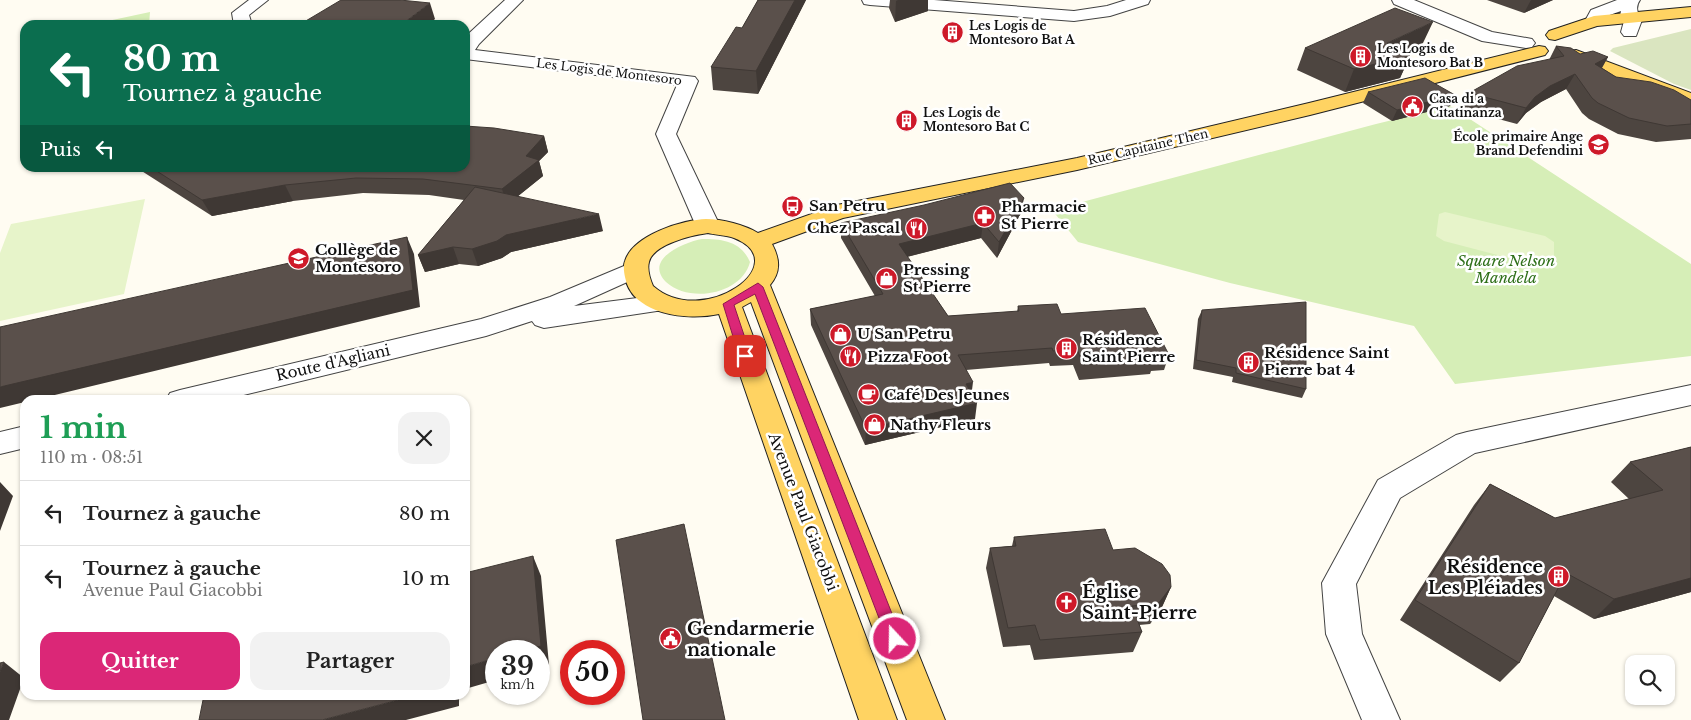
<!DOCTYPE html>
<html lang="fr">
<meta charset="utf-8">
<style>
body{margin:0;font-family:"Libre Baskerville",serif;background:#f2f2f2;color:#222;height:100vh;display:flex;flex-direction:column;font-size:19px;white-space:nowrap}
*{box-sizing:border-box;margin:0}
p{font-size:16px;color:#767676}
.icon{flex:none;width:28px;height:28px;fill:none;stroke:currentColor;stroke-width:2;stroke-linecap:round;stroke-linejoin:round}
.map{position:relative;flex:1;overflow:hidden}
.side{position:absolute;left:20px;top:395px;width:450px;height:305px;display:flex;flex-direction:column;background:#fff;border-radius:15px;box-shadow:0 1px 4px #0004}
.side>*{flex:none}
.guide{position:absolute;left:20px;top:20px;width:450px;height:152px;border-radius:15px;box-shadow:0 1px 4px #0004;background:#0b6e4f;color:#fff;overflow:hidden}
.buttons{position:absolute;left:1625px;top:655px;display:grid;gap:10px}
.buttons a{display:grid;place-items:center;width:50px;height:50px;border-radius:10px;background:#fff;box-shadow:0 1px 4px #0004;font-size:25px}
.speed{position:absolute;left:485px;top:640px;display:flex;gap:10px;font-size:25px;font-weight:700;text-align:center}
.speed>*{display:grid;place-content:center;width:65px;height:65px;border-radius:50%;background:#fff;box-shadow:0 1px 4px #0004;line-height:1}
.speed small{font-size:12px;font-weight:400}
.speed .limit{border:8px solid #d22;background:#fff;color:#111}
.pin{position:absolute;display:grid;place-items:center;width:42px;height:42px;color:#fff;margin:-21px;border-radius:10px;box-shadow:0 2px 8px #0006}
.me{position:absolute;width:55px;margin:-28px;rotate:339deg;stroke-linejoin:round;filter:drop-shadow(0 0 4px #0008)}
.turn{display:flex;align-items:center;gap:18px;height:105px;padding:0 20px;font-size:22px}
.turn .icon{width:65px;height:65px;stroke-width:2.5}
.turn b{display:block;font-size:35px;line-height:42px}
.then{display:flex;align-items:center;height:48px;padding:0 20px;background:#0003;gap:10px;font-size:19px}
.round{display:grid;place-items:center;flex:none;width:52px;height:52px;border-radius:15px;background:#f2f2f2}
.summary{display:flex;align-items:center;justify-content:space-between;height:85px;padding:0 20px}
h1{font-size:30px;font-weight:700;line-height:38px;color:#1e9e55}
.action{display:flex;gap:10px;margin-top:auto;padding:10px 20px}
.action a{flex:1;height:58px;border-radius:15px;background:#db2777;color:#fff;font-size:20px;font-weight:700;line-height:58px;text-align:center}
.action a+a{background:#f2f2f2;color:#222}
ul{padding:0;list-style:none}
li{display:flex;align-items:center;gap:15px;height:65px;padding:0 20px;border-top:1px solid #e0e0e0}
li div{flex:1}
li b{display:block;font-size:19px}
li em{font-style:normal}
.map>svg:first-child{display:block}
.green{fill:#d6eeb7}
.cemetery{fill:#dae5c0}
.pitch{fill:#e7f4ca}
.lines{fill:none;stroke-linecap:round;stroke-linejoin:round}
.minor-casing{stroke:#434343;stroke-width:2}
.major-casing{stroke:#212121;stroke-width:2}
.minor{fill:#fff;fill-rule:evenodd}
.major{fill:#ffd362;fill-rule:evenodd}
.wall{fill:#4d4540}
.shaded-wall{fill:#3f3834}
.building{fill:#5a504b;stroke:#3f3834}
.route{fill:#db2777;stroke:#8e194d}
.labels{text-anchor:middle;stroke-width:5;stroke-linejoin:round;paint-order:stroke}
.far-poi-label{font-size:12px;font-weight:bold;fill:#101010;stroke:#fff;text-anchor:start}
.far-street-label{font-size:12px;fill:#101010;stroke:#fff}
.poi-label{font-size:15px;font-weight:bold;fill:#101010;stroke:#fff;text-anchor:start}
.park-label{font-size:15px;font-style:italic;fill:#2e6f19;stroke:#fff}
.street-label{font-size:15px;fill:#101010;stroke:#fff}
.near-poi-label{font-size:18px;font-weight:bold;fill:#101010;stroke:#fff;text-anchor:start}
</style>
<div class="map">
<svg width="1691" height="720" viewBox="0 0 1691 720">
<rect width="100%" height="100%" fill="#fffcf2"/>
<!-- green -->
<path class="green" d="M150 12 149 25H89Z
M1450 106 1691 264V356L1455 384 1414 326 1230 283 1078 242 1052 210 1376 124Z
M702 239C722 239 741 241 750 262 742 294 690 304 666 282 643 259 685 242 702 239Z"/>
<!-- cemetery -->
<path class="cemetery" d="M1691 29V90L1674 84 1610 51 1613 48Z"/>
<!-- pitch -->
<path class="pitch" d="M145 199 124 294 0 321V253L11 224Z
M1445 212 1545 236 1554 242V265L1547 268 1444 241 1436 236 1439 214Z"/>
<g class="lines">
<defs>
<path id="minor" d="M249 0H268L249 15 252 25H234L232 13Z
M505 0H523L479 44 475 50 695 77 698 81 676 134 720 226 716 231 708 233 700 231 696 226 656 134 677 85 465 59V37Z
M862 0H934L1074 11 1107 6 1126 0H1150L1148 4 1110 16 1074 21 870 5 864 4Z
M1392 0H1414L1492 32 1532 39 1535 43 1532 47 1526 48 1482 41 1394 4Z
M1617 0H1640C1635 7 1637 13 1642 20L1636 36H1624L1621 32 1624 21 1620 16 1621 11 1604 17 1600 25H1588L1585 21 1591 10Z
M636 261 645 264 648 269 645 274 574 306 661 295 670 297 674 303 670 309 544 328 535 325 532 321 486 336 223 400H166L170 393 180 390 481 319 550 297Z
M1691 385V405L1475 453 1400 498 1356 584 1362 634 1400 720H1362L1326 634 1322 583 1378 480 1456 435 1467 432Z
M25 426V448L0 454V432Z"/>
<path id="major" d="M1691 7V17L1597 26 1555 40 1549 39 1546 35 1549 31 1594 16Z
M1539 46 1545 47 1548 51 1545 55 1310 115 1077 170 843 218 772 244C780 259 781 272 770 285L945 720H907L751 302 742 307 897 720H859L719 314C688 321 632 315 625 277 624 272 623 266 625 261 633 235 682 220 706 219 722 219 745 225 758 233L837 205 1077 158 1309 103ZM708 233C716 235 726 235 734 238 797 263 703 330 653 286 650 279 647 269 649 262 653 244 693 235 708 233Z
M1576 50 1691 93V106L1570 59 1567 55 1570 51Z"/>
</defs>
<!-- minor casing -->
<use href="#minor" class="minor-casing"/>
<!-- major casing -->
<use href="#major" class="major-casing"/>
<!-- minor -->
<use href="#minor" class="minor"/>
<!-- major -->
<use href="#major" class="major"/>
</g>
<!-- wall -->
<path class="wall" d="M758 0H806L758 94 713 90 711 67 742 28Z
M890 0H928V11L895 22 889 8Z
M1487 0H1553L1524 13Z
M1423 43 1404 52 1410 56 1400 78 1345 92 1297 70 1305 48Z
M1556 46 1580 54 1608 57 1602 68 1616 77 1691 100V139L1656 142 1618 134 1589 119 1582 113 1566 89 1541 102 1526 113 1517 124 1461 109 1469 93 1549 60Z
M1368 92 1450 106 1392 121 1363 103Z
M544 136 548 152 539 161 543 176 518 196 603 231 511 252 502 258 478 266 459 264 425 272 418 255 464 200 429 195 363 193 293 201 212 216 137 168H465Z
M1021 213 997 258 981 238 907 257 948 316 1017 312 1018 306 1061 314 1169 355 1164 370 1151 371 1150 374 1079 380 1073 365 1050 366 1049 363 966 370 972 394 975 419 865 445 811 325 810 309 875 296 841 238V223Z
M1202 310 1306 389 1302 398 1232 382 1233 377 1193 369 1198 319Z
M1691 447V592L1594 619 1554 596 1519 663 1500 682 1400 620 1474 505 1490 484 1555 518 1629 499 1611 482 1630 462Z
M1014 537 1113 550 1171 587 1162 607 1150 624 1139 625 1142 632 1133 652 1034 660 1030 645 1003 647 986 568 990 548 1012 546Z"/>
<!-- shaded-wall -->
<path class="shaded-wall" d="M795 0H806L758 94 756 71Z
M898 0H928V11L895 22 896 1Z
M1531 0H1553L1524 13Z
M430 3 435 19 428 25H401Z
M1433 22 1423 43 1385 62 1410 56 1400 78 1345 92 1354 69 1387 43Z
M1608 57 1599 72 1595 64Z
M1575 74 1566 89 1541 102 1526 113 1517 124 1526 108 1535 97 1550 86Z
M1455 95 1450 106 1392 121 1397 110Z
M544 136 548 152 539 161 543 176 507 205 502 189 526 156Z
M285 185 293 201 212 216 202 200Z
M1024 198 1021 213 997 258 999 242Z
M599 214 603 231 511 252 502 258 478 266 472 249 506 235Z
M983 223 981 238 898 259 899 244Z
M407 237 414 254 420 307 34 400H25V402L0 408V387Z
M453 247 459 264 425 272 418 255Z
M973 382 971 398 966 384Z
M977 403 975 419 865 445 866 429Z
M0 482 13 496 0 531Z
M533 556 541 576 549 665 539 668V651H522Z
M1691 578V592L1594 619 1614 599Z
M1171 587 1162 607 1150 624 1158 604Z
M496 658V680L465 689V667Z
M4 662 24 678 9 720H0V672Z
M417 695H459V706L406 720H322Z"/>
<!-- building -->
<path class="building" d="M341 0H400L430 3 401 25H299Z
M758 0H795L756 71 711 67 736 27 742 28Z
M1395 8 1433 22 1387 43 1410 56 1354 69 1305 48Z
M1556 46 1571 48 1580 54 1593 51 1608 57 1595 64 1616 77 1651 82 1674 90 1691 100V124L1667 126 1629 118 1598 103 1592 98 1575 74 1550 86 1535 97 1526 108 1469 93 1517 66 1564 56Z
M1425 78 1455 95 1397 110 1368 92Z
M465 126 494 128 544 136 526 156 539 160 502 189 423 179 356 178 285 185 202 200 152 168H465Z
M1010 183 1024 198 999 242 983 223 899 244 948 316 1019 311 1018 306 1057 304 1061 314 1145 308 1169 355 1153 356 1155 359 1083 365 1077 349 1053 351 1052 348 958 355 973 382 966 384 977 403 866 429 810 309 883 294 841 223 924 205Z
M475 187 599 214 506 235 497 241 472 249 453 247 418 255Z
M407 237 413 290 0 387V327Z
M1306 302V389L1236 373V368L1196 360 1202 310Z
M1691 447V578L1614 599 1566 573 1519 663 1415 600 1490 484 1555 518 1663 490 1630 462Z
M684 524 725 720H643L616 540Z
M1105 529 1113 550 1135 548 1162 564 1170 575 1171 587 1158 604 1132 606 1142 632 1040 640 1035 625 1008 628 990 548 1016 546 1014 537Z
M533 556 541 646 522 651H496V658L465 667V573Z
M4 662 0 672V663Z
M204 695H417L322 720H199Z"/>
<!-- route -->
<path class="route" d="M758 283 763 287 902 639 900 644 895 646 889 644 887 639 755 294 734 305 751 356 745 359 739 356 723 304Z"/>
<!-- icons -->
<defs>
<symbol id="building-disc" viewBox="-11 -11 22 22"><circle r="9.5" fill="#ce1929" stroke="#fff"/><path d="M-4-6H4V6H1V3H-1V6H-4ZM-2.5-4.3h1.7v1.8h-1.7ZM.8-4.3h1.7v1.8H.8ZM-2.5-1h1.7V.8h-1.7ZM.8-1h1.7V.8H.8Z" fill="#fff"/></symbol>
<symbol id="civic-disc" viewBox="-11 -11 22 22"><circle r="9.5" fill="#ce1929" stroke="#fff"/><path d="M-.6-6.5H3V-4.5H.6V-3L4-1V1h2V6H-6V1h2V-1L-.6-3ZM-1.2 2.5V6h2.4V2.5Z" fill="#fff"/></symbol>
<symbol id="school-disc" viewBox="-11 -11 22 22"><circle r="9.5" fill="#ce1929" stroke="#fff"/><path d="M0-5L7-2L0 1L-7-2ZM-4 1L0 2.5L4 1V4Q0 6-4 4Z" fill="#fff"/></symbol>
<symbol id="bus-disc" viewBox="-11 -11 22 22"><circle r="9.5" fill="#ce1929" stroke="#fff"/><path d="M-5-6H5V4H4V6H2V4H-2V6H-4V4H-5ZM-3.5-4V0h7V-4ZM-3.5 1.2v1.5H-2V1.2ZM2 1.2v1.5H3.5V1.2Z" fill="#fff"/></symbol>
<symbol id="pharmacy-disc" viewBox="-11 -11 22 22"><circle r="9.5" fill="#ce1929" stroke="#fff"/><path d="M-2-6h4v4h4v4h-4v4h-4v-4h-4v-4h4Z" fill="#fff"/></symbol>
<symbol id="restaurant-disc" viewBox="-11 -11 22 22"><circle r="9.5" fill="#ce1929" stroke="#fff"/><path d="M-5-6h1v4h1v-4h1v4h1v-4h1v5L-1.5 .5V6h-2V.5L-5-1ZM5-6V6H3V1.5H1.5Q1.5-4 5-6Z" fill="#fff"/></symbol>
<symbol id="shop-disc" viewBox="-11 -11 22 22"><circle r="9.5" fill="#ce1929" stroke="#fff"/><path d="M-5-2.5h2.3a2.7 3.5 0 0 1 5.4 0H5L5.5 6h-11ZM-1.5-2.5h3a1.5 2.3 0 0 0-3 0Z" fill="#fff"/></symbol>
<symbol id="cafe-disc" viewBox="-11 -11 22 22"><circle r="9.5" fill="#ce1929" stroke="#fff"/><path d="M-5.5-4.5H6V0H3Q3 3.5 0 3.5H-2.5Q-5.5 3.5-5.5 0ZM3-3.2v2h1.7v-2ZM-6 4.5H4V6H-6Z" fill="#fff"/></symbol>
<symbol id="church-disc" viewBox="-11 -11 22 22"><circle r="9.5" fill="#ce1929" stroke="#fff"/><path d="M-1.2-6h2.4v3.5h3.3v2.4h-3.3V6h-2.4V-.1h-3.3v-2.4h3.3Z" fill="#fff"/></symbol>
</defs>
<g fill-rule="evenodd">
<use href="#building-disc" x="940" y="20" width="25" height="25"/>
<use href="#building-disc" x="1348" y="44" width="25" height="25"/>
<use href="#civic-disc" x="1400" y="94" width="25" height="25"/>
<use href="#building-disc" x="894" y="108" width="25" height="25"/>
<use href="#school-disc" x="1586" y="132" width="25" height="25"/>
<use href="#bus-disc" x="780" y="194" width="25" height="25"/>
<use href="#pharmacy-disc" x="972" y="204" width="25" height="25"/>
<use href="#restaurant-disc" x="904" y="216" width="25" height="25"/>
<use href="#school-disc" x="286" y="246" width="25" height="25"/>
<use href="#shop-disc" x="874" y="266" width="25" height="25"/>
<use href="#shop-disc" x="828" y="322" width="25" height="25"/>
<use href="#building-disc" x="1054" y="336" width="25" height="25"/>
<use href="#restaurant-disc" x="838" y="344" width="25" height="25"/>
<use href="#building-disc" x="1236" y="350" width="25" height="25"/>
<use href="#cafe-disc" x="856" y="382" width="25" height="25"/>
<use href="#shop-disc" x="862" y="412" width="25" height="25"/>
<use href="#building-disc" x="1546" y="564" width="25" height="25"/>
<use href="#church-disc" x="1054" y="590" width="25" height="25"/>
<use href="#civic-disc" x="658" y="626" width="25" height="25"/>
</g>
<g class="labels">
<!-- far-poi labels -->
<g class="far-poi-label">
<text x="969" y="30">Les Logis de<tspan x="969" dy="14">Montesoro Bat A</tspan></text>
<text x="1377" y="53">Les Logis de<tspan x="1377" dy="14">Montesoro Bat B</tspan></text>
<text x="1429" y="103">Casa di a<tspan x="1429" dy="14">Citatinanza</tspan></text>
<text x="923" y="117">Les Logis de<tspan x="923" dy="14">Montesoro Bat C</tspan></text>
<text x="1583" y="141" text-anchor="end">École primaire Ange<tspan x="1583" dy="14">Brand Defendini</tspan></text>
</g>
<!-- far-street labels -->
<g class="far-street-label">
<text transform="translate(609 72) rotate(7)" y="4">Les Logis de Montesoro</text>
<text transform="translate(1148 147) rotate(-13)" y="4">Rue Capitaine Then</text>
</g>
<!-- poi labels -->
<g class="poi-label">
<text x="809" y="211">San Petru</text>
<text x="1001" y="212">Pharmacie<tspan x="1001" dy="17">St Pierre</tspan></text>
<text x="900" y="233" text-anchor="end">Chez Pascal</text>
<text x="315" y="255">Collège de<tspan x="315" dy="17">Montesoro</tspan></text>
<text x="903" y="275">Pressing<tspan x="903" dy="17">St Pierre</tspan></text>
<text x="857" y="339">U San Petru</text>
<text x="1082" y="345">Résidence<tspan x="1082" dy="17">Saint Pierre</tspan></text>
<text x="1264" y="358">Résidence Saint<tspan x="1264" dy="17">Pierre bat 4</tspan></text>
<text x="867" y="362">Pizza Foot</text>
<text x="884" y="400">Café Des Jeunes</text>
<text x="890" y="430">Nathy Fleurs</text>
</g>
<!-- park labels -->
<g class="park-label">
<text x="1506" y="266">Square Nelson<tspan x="1506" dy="17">Mandela</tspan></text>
</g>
<!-- street labels -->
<g class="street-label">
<text transform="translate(333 363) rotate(-13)" y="5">Route d'Agliani</text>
<text transform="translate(803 512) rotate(69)" y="5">Avenue Paul Giacobbi</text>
</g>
<!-- near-poi labels -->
<g class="near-poi-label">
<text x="1543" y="573" text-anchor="end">Résidence<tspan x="1543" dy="21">Les Pléiades</tspan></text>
<text x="1082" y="598">Église<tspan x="1082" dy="21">Saint-Pierre</tspan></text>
<text x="687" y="635">Gendarmerie<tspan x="687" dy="21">nationale</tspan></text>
</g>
</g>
</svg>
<div class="buttons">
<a><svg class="icon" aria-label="search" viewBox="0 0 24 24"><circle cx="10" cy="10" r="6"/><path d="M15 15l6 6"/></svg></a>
</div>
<div class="speed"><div>39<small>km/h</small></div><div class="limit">50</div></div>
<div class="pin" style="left:745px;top:356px;background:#d93025"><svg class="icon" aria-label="arrive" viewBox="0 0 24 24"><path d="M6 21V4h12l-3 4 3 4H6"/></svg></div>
<svg class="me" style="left:895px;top:639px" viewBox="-20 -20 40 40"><circle r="17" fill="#db2777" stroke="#fff" stroke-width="3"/><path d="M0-11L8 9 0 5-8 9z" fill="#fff"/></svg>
<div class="guide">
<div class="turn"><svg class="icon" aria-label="left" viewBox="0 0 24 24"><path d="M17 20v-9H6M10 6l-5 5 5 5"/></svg><div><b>80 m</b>Tournez à gauche</div></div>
<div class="then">Puis<svg class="icon" aria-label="left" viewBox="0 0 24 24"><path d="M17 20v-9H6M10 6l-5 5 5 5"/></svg></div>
</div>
<section class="side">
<div class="summary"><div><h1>1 min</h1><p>110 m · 08:51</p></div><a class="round"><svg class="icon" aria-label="close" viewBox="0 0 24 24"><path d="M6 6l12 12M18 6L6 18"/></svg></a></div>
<ul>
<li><svg class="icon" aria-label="left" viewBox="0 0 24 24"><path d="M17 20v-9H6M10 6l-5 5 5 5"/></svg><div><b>Tournez à gauche</b></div><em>80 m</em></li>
<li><svg class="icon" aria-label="left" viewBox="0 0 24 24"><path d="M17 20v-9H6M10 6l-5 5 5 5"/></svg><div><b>Tournez à gauche</b><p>Avenue Paul Giacobbi</p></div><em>10 m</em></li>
</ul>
<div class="action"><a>Quitter</a><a>Partager</a></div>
</section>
</div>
